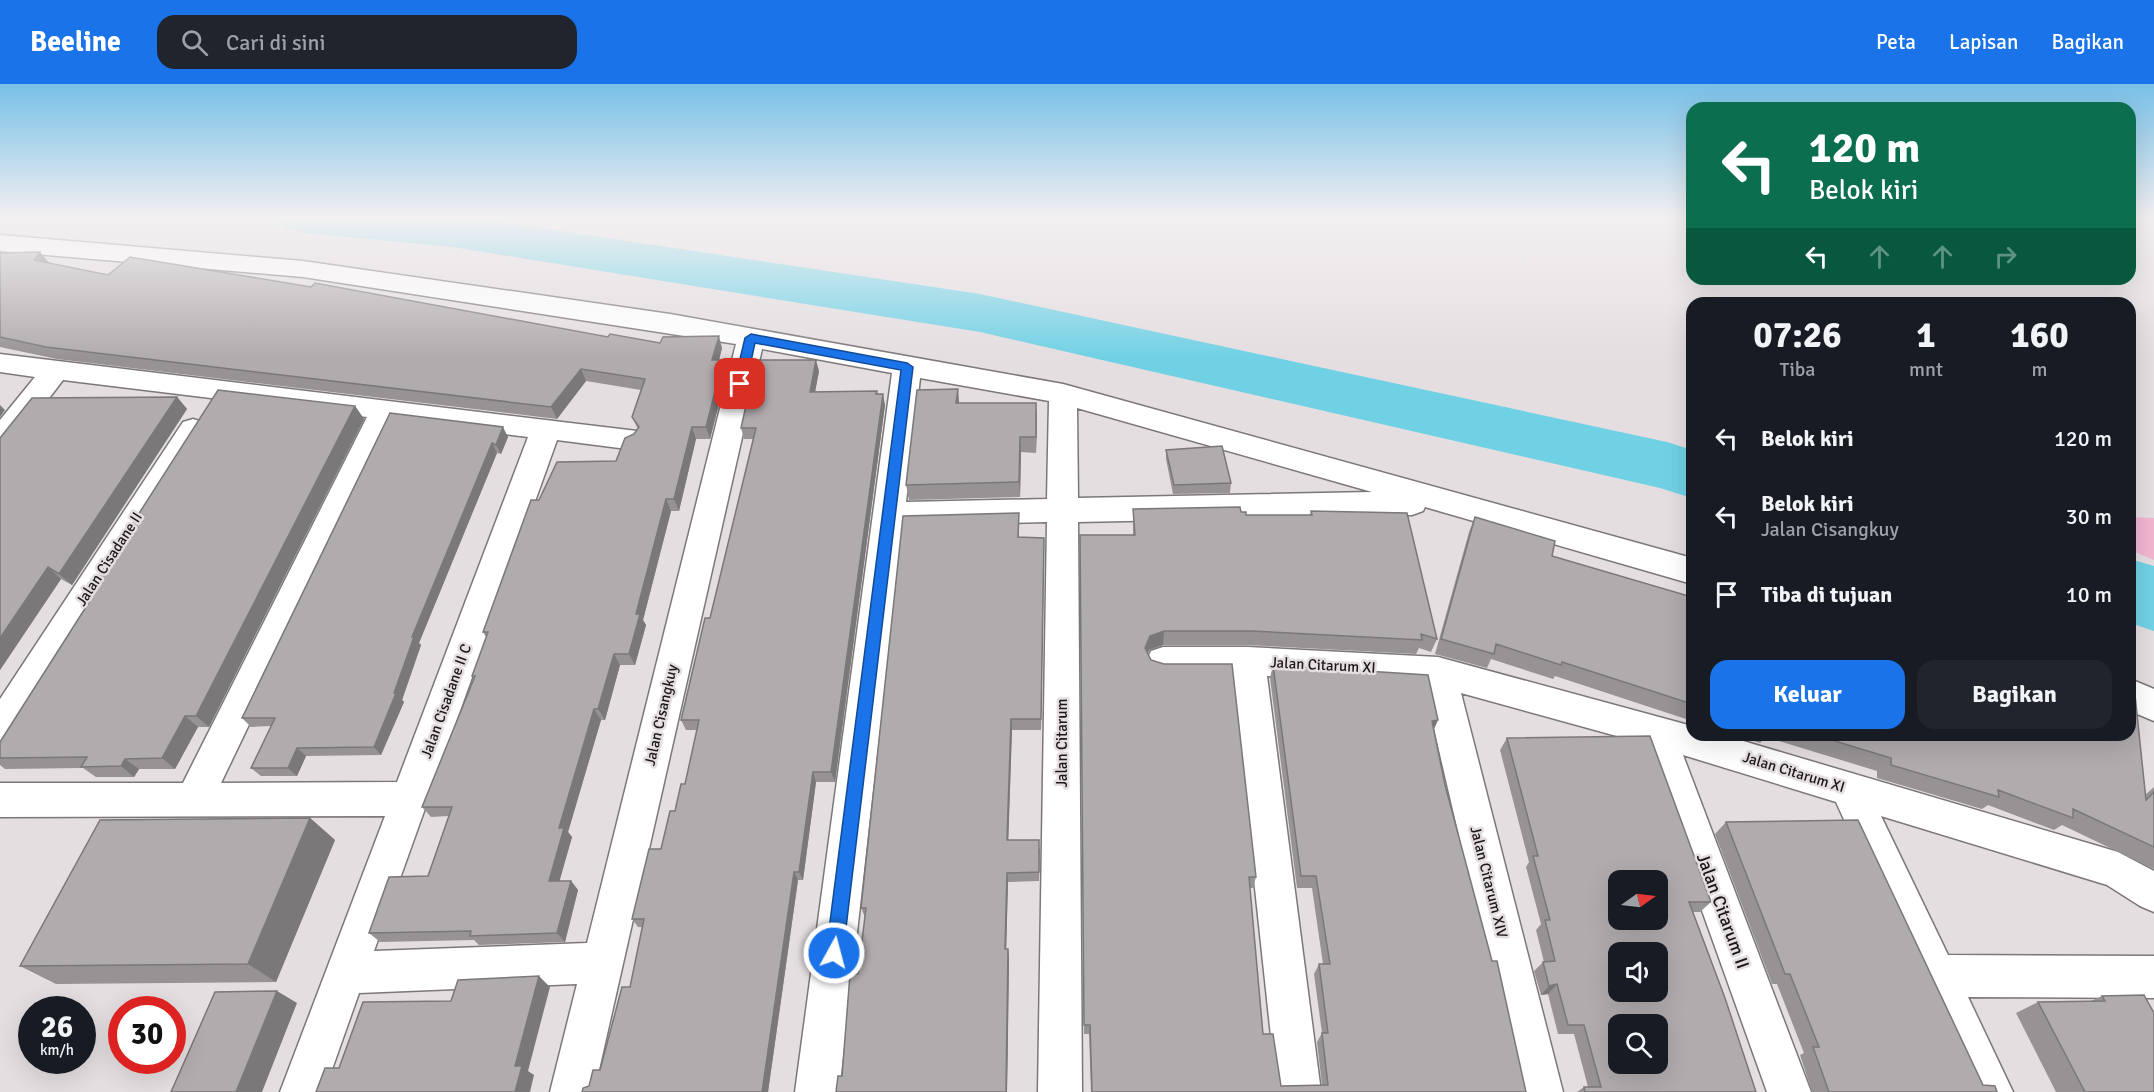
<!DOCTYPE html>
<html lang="id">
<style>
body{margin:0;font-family:Signika,sans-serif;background:#20242c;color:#f1f3f6;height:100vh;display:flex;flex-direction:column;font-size:22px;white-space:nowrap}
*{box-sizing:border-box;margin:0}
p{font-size:20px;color:#9ea1a6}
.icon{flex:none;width:33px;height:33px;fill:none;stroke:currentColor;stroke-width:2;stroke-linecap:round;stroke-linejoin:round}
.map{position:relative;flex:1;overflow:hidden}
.details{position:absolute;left:1686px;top:213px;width:450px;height:444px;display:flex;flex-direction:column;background:#171b24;border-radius:18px;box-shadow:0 6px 24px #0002}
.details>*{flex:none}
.top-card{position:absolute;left:1686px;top:18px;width:450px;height:183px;border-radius:18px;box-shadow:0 6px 24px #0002;background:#0b6e4f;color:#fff;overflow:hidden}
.needle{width:39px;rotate:76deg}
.fabs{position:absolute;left:1608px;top:786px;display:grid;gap:12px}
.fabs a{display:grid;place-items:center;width:60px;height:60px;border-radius:12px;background:#171b24;box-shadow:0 6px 24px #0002;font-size:30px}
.speed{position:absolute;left:18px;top:912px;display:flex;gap:12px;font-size:30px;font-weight:700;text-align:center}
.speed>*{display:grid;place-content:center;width:78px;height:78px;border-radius:50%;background:#171b24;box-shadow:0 6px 24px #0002;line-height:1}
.speed small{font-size:15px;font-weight:400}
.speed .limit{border:9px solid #d22;background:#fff;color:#111}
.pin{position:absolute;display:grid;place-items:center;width:51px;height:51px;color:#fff;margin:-26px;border-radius:12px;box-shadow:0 3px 9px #0006}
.me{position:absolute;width:66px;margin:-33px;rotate:7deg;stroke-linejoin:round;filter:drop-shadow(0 0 4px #0008)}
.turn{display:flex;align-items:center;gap:21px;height:126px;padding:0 24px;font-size:27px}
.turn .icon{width:78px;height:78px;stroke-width:2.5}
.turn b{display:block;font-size:42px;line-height:51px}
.lanes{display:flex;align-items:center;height:57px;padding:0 24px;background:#0003;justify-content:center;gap:30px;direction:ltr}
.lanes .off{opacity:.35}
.eta{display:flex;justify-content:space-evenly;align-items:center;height:102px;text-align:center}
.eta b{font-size:36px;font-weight:800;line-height:42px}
.action{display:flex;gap:12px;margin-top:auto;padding:12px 24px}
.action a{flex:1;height:69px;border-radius:18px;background:#1a73e8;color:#fff;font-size:24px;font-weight:800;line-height:69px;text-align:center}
.action a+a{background:#20242c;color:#f1f3f6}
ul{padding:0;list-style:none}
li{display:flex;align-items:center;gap:18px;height:78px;padding:0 24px}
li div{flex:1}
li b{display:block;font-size:22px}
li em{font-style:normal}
header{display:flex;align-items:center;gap:36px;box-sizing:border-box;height:84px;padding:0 30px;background:#1a73e8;color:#fff}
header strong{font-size:28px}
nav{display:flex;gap:33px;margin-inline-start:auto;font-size:21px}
.search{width:420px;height:54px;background:#20242c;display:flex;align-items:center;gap:15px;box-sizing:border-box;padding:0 21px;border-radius:18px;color:#9ea1a6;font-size:22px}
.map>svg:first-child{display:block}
.green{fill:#f1b5d0}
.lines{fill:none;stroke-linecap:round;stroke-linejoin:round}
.river{fill:#70d1e5;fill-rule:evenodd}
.minor-casing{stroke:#7c7779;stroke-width:3}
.minor{fill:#fff;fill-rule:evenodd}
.wall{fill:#979395}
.shaded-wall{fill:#7b7879}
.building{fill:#b0abad;stroke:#7b7879;stroke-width:1.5;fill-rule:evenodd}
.route{fill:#1a73e8;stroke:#114b97;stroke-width:1.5}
.labels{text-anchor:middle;stroke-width:5;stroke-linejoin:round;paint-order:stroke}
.street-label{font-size:15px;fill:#191718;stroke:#e4dee0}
.near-street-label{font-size:18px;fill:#191718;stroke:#e4dee0}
</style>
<header>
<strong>Beeline</strong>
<div class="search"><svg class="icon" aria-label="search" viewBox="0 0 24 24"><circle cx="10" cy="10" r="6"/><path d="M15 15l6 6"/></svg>Cari di sini</div>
<nav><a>Peta</a><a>Lapisan</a><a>Bagikan</a></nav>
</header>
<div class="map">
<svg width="2154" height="1008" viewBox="0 0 2154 1008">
<rect width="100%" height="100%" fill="#e4dee0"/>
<!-- green -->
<path class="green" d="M2130 433 2154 434V476L2130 466Z"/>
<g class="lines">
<!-- river -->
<path class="river" d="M277 133H468L980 210 1667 358 1692 366V414L1660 404 980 248 452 163 304 149 285 144Z
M2130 475 2154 482V547L2130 539Z"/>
<defs>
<path id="minor" d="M0 151 303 177 670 230 1063 300 1692 474V500L1425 423 1423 427 1412 431 1078 438 1082 1008H1038L1047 438 903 441 839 1008H795L892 289 762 265 594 1008H550L577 900 359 909 324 1008H280L385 732 0 733V699H183L367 333 63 296 11 364 0 368V336L35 293 0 288V270L637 347 642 354 637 361 627 365 557 356 374 867 587 859 736 260 303 193 0 167ZM920 294 1049 317 1047 415 906 418ZM1077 324 1372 408 1078 414ZM395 336 528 353 397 698 221 699Z
M193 335 203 338 208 345 203 352 13 656 0 661V615L183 338Z
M1163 563H1248L1438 573 1692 642V651H1723L2118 768 2154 787V828L2140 822 2107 801 1881 732 1948 871 2154 872V914L1968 913 2013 1008H1968L1836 718 1683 671 1811 1008H1767L1642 659 1461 609 1563 1008H1519L1424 602 1267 592 1321 1008H1277L1232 591H1163L1151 587 1146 577 1151 567Z
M2130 595 2154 605V637L2130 627Z"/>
</defs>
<!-- minor casing -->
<use href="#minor" class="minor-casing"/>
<!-- minor -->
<use href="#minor" class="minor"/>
</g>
<!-- wall -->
<path class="wall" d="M0 169 108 191 660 259 722 264 719 276H723L727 288 710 355H696L679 427H671L643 536 646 541 635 581H620L605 636H601L568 748 572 753 559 797H571L578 806 565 858 479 861 474 856 380 858 369 849 428 792 449 732 431 733 422 723 474 595 472 592 486 553 483 548 539 416 616 377 638 345 632 333 641 306 586 297 557 335 57 275 0 263Z
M819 287 815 308 877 307 878 310 885 321 835 698H816L803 796H798L768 1008H582L589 1002 600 986 630 903 642 843H638L632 835 661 765 685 700 697 646H686L681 636 710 534 753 355H744L741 344Z
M958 305 959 319 1037 334 1036 369 1021 368 1020 413 909 416 906 401Z
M177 313 187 325 72 501 61 495 0 586V354Z
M355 322 364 335 209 643H198L175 685H139L134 693H96L83 684 5 685 0 681V658L92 513 88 509Z
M390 329 508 353 501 370 497 369 419 559 421 561 402 616 404 618 381 671 306 672 297 692H261L251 684 271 642 251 643 242 634Z
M1166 366 1231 399 1230 409 1173 410 1166 375Z
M1133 425 1241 428 1246 431H1310L1311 427 1437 555 1431 568 1419 564 1416 570 1248 561H1163L1149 566 1148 569 1256 793 1253 804H1250L1263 950 1281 1002 1322 1001 1317 958 1322 949 1314 890 1319 880H1323L1312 804H1297L1270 594 1273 581 1438 636 1434 645 1445 701 1526 1008H1091L1089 950H1084L1080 451H1133Z
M1019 429V453L1044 454 1041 646H1012L1008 756 1040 765 1039 797 1008 798 1006 865H1008L1009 874 1007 1008H836L842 992 858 890 865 833 861 824Z
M1475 433 1552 472 1692 513V637L1555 592 1553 595 1491 575 1487 584 1435 570 1469 448Z
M1736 651H2130L2145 711 2154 703V785L2062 741 2054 746 1988 721 1982 725 1877 694V687L1766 653 1760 659Z
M1507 654 1711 818 1700 828H1692L1756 1008H1577L1584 1003H1588L1574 950H1558L1548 910 1541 911 1534 887 1543 878H1544L1536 846 1541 840 1526 783 1529 778 1500 666Z
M310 734 335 756 276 898 56 900 20 882Z
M1726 738 1983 1001 1997 1008H1812L1800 971 1804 969 1777 900H1772L1715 750Z
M2102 912 2154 1008H2056L2016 929 2038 918 2091 917Z"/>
<!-- shaded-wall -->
<path class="shaded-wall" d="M40 168 50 180 34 176Z
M719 252 722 264 716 288 712 276Z
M723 276 727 288 710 355 706 343Z
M816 276 819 287 813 319 810 308Z
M581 285 586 297 557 335 551 323Z
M958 305 959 321 956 319Z
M883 310 885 321 835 698 831 688Z
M177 313 187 325 72 501 59 490Z
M1036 319 1037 334 1036 369Z
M0 321 5 326 0 333Z
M355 322 364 335 209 643 196 632Z
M503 343 508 353 501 370 496 361Z
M692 343 696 355 679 427 674 415Z
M1020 353 1021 368 1020 413 1019 398Z
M492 359 497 369 419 559 421 561 402 616 404 618 381 671 374 663 394 609 412 553Z
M666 415 671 427 643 536 646 541 635 581 629 570 636 530Z
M1044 454V465L1041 646V635Z
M48 483 61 495 0 586V554Z
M1164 547 1163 561 1149 566 1144 578 1145 564 1150 552Z
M614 570 620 581 605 636 598 625Z
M594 625 601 636 568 748 572 753 557 806 549 797 559 744Z
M185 632 198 643 175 685 162 674Z
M1011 635 1012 646 1008 766 1007 756Z
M1438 636 1432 649V637Z
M297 664 306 672 297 692 288 684Z
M125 675 139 685 134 693 121 682Z
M813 688 816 698 803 796 799 788Z
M310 734 335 756 276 898 248 880Z
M794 788 798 796 768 1008H762Z
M1007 789 1008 798 1006 874 1005 865Z
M571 797 578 806 565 858 557 849Z
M1008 865 1009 874 1008 952 1007 1008H1006Z
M539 892 550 903 528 987 534 991 530 1008H515V982Z
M1557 900 1548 910 1541 911 1549 902Z
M277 907 297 919 262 1008H236Z"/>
<!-- building -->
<path class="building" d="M40 168 34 176 108 191 130 173 311 203 315 199 608 253 610 250 660 259 663 253 719 252 712 276H723L706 343H692L674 415H666L636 530H640L629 570H614L598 625H594L559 744H564L549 797H571L557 849 470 852 471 847 369 849 389 793 428 792 452 723H422L475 592H472L488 548H483L531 416H539L557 378 616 377 625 354 634 350 639 343 632 333 645 295 581 285 551 323 46 263 0 253V169Z
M756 276H816L810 308 877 307 876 310H883L831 688H813L799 788H794L762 1008H582L583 1004 589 1002 593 986H600L622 903H630L644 835H632L649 765H661L670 727H675L681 700H685L699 636H681L705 534H710L756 344H741Z
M958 305 956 319H1036V353H1020L1019 398 906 401 917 306Z
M218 306 355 322 196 632H185L162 674 125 675 121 682 81 683 87 673 0 674V658L93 512 88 509Z
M177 313 59 490 48 483 0 554V354L32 314Z
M390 329 503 343 496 361 492 359 412 553H414L394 609H396L374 663 297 664 288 684H251L275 634H242Z
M1222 362 1231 399 1174 401 1166 366Z
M1240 423 1241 428H1246V431H1312L1311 427 1407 429 1437 555 1421 550 1422 556 1251 547H1164L1150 552 1145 564 1151 576 1164 580H1232L1256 793H1249L1263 950H1273L1281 1002 1328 1001 1322 949H1328L1319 880H1330L1316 792H1301L1273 581 1428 591 1438 636 1432 637 1445 701 1492 877H1497L1526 1008H1092L1090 941H1084L1080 451H1135L1133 425Z
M1019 429 1018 453 1044 454 1041 635H1011L1007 756H1039V788L1007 789 1005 865H1008L1006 1008H836L838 992H842L850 890H858L866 824H861L903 432Z
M1475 433 1555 457 1552 472 1692 513V620L1562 578 1561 581 1496 560 1494 570 1441 555Z
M2130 610 2135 611 2146 716 2154 708V763L2073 725V734L1998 706 1999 713 1891 681V674L1815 651H2130Z
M1650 652 1711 818H1689L1725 914 1756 1008H1585L1584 1003H1601L1584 941H1568L1557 900 1549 902 1543 878 1555 877 1545 836H1550L1533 772H1538L1507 654ZM1618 796H1658V836H1618ZM1618 868H1658V908H1618ZM1618 940H1658V980H1618Z
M310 734 248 880 20 882 100 736Z
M1858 736 1983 1001 1995 1002 1997 1008H1829L1813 963H1819L1790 890H1785L1726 738Z
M539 892 515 982H522L515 1008H316L325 984H339L363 918 451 917 458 896Z
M277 907 236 1008H171L215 908Z
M2144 911 2154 929V1008H2085L2038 918 2105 917 2102 912Z"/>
<!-- sky -->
<linearGradient id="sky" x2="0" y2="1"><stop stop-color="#78c0e7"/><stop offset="0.49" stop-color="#f3f0f1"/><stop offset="1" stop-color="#f3f0f1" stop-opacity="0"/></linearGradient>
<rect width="2154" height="274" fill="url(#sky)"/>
<!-- route -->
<path class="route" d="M751 250 907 279 913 283 843 869 840 875 834 878 828 875 826 869 901 286 755 259 746 300 740 304 734 300 745 254Z"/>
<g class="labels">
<!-- street labels -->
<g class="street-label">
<text transform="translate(109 475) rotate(-57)" y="5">Jalan Cisadane II</text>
<text transform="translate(1323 581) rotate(3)" y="5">Jalan Citarum XI</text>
<text transform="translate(446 617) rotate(-70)" y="5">Jalan Cisadane II C</text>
<text transform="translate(661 631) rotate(-77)" y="5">Jalan Cisangkuy</text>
<text transform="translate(1062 659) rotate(-90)" y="5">Jalan Citarum</text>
<text transform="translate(1794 688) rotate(17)" y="5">Jalan Citarum XI</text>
<text transform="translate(1489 798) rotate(76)" y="5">Jalan Citarum XIV</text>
</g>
<!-- near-street labels -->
<g class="near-street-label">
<text transform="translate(1723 827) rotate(70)" y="6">Jalan Citarum II</text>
</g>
</g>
</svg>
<div class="fabs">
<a><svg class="needle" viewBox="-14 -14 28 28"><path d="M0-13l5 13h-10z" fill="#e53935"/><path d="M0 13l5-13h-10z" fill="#9ea1a6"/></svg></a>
<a><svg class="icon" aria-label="sound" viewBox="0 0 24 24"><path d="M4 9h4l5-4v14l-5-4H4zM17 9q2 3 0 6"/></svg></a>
<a><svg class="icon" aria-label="search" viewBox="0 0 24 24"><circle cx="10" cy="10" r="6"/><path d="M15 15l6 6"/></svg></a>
</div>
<div class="speed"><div>26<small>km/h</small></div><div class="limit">30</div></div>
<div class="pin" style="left:740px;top:300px;background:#d93025"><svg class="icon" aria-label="arrive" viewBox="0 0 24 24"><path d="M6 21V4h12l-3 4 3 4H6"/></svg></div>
<svg class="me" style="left:834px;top:869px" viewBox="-20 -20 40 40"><circle r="17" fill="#1a73e8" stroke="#fff" stroke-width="3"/><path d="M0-11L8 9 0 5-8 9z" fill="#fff"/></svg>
<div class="top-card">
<div class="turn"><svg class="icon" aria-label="left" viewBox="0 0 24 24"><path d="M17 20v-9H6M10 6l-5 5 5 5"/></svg><div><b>120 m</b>Belok kiri</div></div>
<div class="lanes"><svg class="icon" aria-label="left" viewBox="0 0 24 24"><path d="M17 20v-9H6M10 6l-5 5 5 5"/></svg><svg class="icon off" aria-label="ahead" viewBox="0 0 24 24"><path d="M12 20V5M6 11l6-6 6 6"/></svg><svg class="icon off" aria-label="ahead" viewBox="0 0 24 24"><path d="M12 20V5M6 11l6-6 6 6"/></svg><svg class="icon off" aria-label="right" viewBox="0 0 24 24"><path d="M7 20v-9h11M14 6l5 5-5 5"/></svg></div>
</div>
<section class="details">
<div class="eta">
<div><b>07:26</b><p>Tiba</p></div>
<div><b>1</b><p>mnt</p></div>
<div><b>160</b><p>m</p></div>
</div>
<ul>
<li><svg class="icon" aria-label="left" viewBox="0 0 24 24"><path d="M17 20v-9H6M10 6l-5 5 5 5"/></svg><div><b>Belok kiri</b></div><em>120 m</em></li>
<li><svg class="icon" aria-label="left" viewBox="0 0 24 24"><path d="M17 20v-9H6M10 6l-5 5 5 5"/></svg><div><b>Belok kiri</b><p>Jalan Cisangkuy</p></div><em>30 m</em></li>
<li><svg class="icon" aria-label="arrive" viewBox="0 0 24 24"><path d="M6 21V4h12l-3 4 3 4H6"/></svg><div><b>Tiba di tujuan</b></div><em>10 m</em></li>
</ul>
<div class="action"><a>Keluar</a><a>Bagikan</a></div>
</section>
</div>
